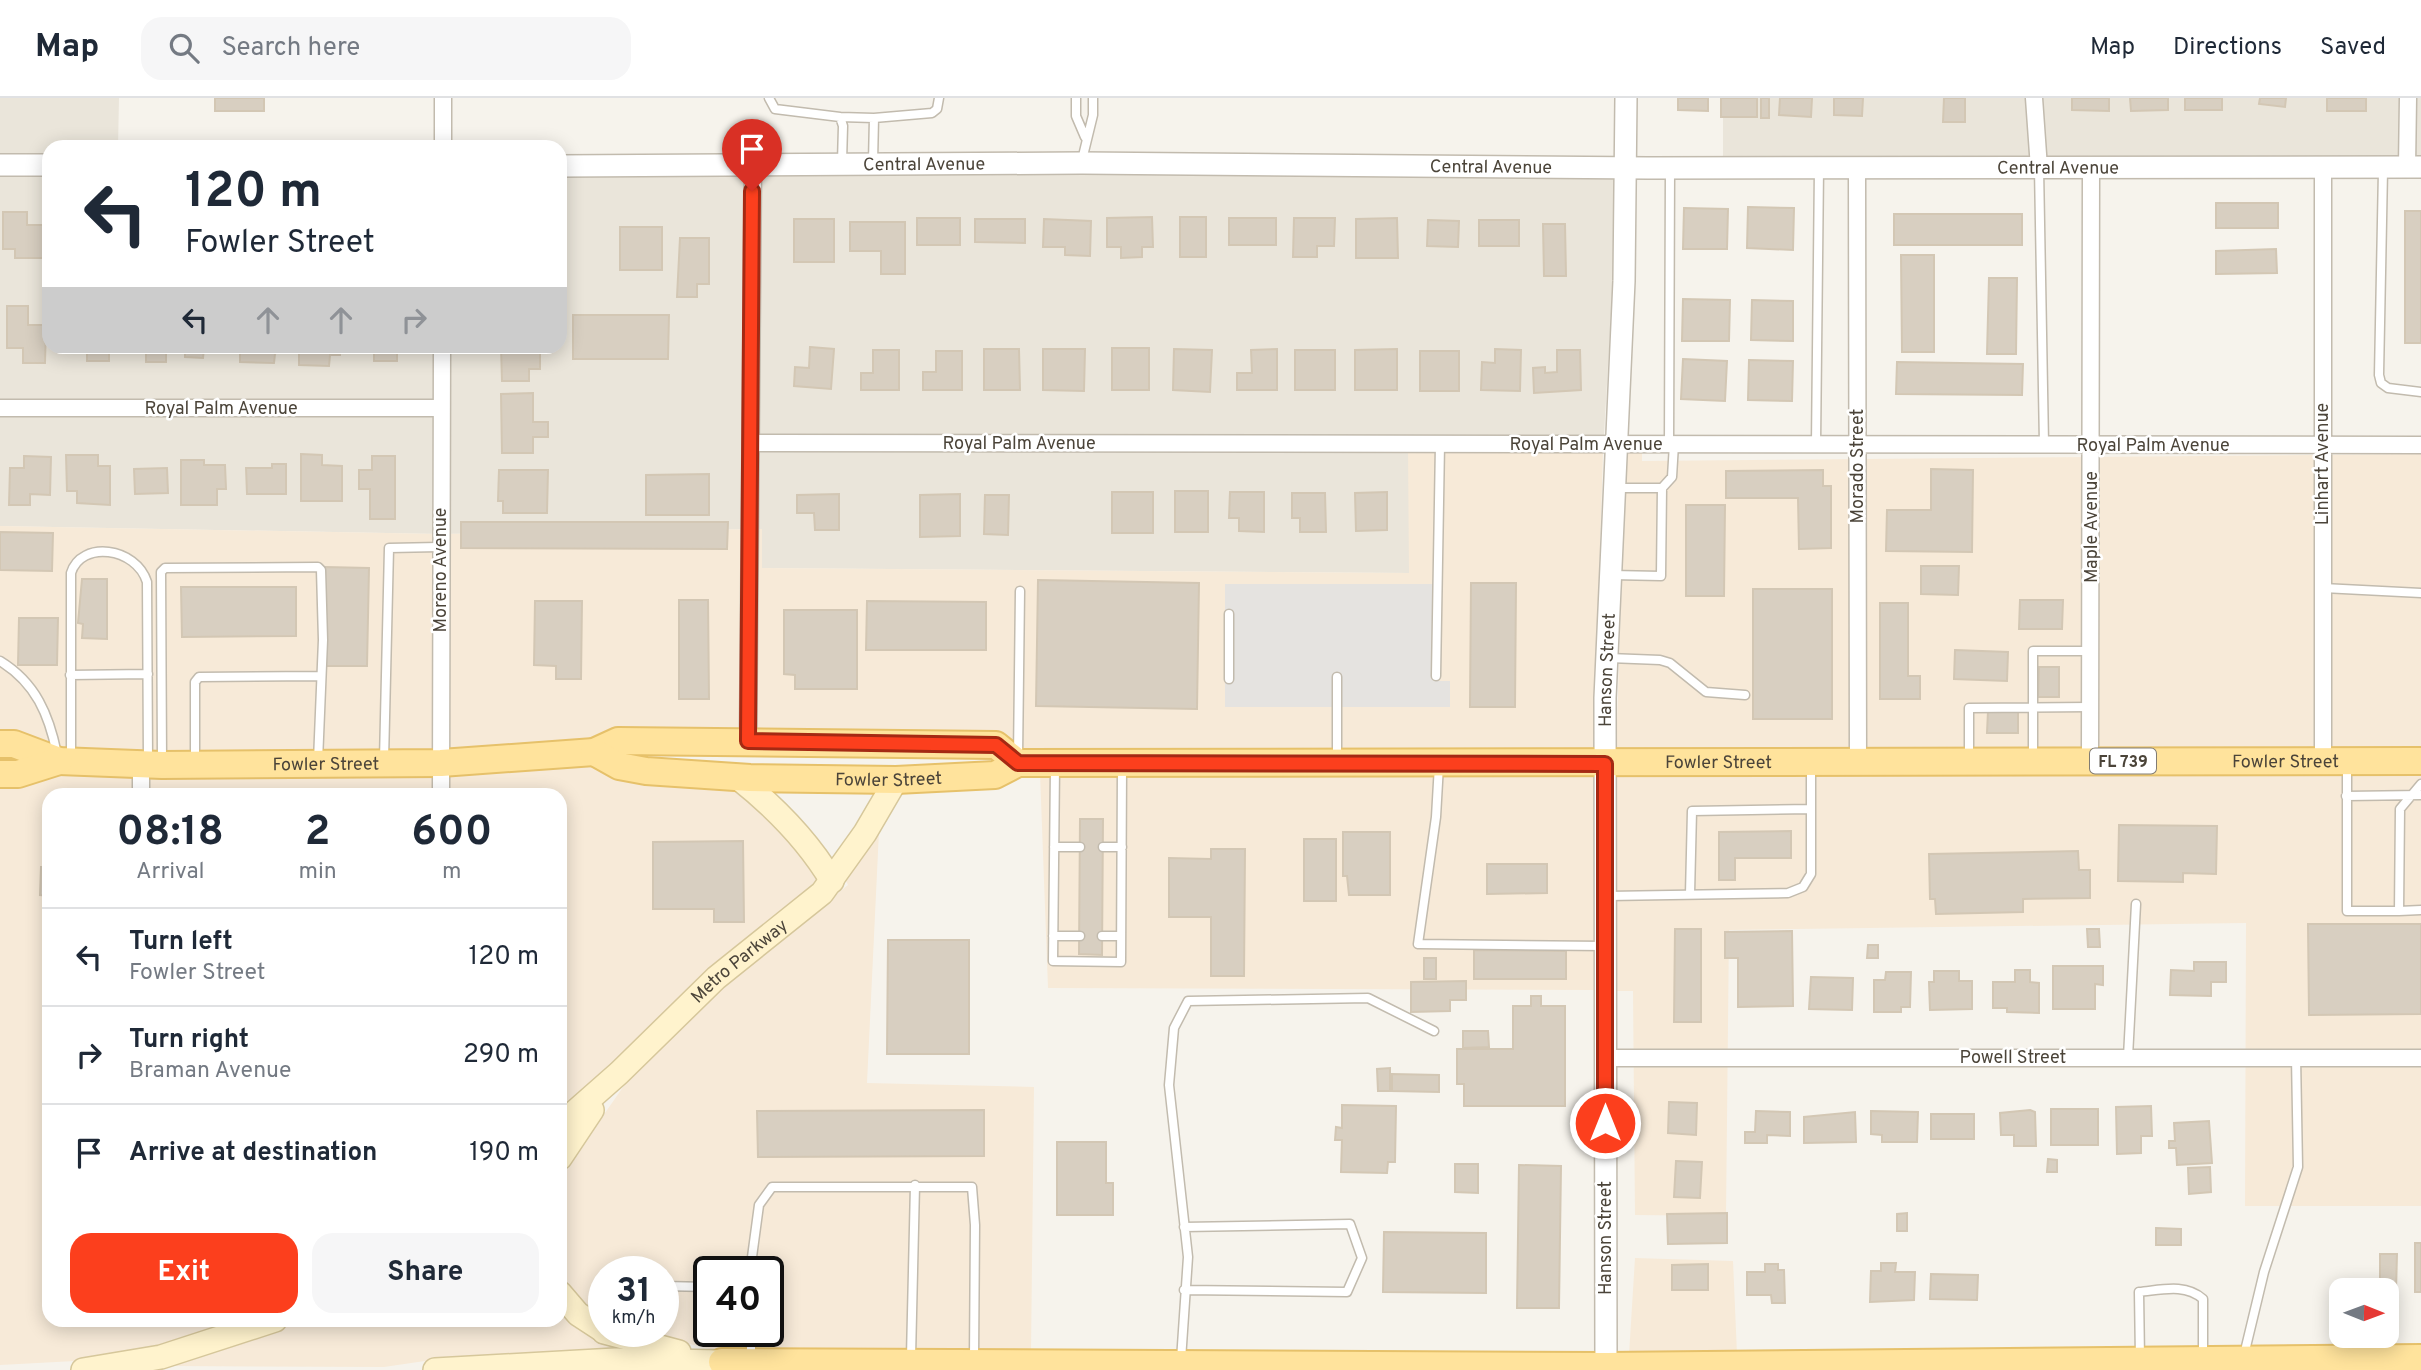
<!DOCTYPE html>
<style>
body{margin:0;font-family:Overpass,sans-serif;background:#f6f6f7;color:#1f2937;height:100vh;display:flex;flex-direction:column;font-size:26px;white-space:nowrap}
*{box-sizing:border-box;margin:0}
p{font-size:23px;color:#747a83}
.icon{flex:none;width:38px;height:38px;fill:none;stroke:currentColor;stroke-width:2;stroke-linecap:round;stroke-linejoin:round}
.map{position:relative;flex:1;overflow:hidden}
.details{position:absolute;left:42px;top:690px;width:525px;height:539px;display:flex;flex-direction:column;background:#fff;border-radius:21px;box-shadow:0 4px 18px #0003}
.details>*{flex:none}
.hud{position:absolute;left:42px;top:42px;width:525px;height:214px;border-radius:21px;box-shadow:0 4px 18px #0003;background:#fff;color:#1f2937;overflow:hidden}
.needle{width:46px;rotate:91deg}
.controls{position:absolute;left:2329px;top:1180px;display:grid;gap:14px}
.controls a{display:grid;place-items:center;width:70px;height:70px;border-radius:14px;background:#fff;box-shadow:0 4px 18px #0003;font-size:35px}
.speed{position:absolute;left:588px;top:1158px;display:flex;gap:14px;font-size:35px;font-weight:700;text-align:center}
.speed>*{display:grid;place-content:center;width:91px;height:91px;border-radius:50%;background:#fff;box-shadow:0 4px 18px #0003;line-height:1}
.speed small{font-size:18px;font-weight:400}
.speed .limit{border:4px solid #111;border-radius:10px;background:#fff;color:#111}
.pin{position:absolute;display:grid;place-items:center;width:60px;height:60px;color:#fff;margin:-72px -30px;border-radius:50% 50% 50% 0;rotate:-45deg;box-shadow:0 0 7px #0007}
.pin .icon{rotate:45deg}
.me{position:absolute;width:77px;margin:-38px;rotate:0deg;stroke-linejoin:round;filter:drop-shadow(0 0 5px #0008)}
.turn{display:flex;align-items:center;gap:24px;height:147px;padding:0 28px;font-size:32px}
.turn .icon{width:91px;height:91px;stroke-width:2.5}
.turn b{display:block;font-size:49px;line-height:60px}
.lanes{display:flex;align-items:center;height:66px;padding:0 28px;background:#0003;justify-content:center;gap:35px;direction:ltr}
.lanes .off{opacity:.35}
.eta{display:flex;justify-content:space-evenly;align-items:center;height:119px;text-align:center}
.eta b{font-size:42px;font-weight:700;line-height:49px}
.action{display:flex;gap:14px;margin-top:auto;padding:14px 28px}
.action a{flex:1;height:80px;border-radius:21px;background:#fc3f1d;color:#fff;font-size:28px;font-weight:700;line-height:80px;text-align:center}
.action a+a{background:#f6f6f7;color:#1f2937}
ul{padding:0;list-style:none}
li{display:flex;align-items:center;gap:21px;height:98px;padding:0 28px;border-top:2px solid #e0e1e3}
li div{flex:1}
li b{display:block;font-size:26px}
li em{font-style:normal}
header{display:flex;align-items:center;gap:42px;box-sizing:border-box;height:98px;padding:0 35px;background:#fff;border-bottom:2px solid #e0e1e3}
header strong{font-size:33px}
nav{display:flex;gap:38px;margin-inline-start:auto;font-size:24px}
.search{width:490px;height:63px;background:#f6f6f7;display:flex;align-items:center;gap:18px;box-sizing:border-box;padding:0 24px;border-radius:21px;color:#747a83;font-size:26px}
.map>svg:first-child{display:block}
.residential{fill:#eae5da}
.commercial{fill:#f7ead8;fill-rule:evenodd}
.parking{fill:#e5e3e0}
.building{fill:#d8cfc1;stroke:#d3c7b4;stroke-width:2}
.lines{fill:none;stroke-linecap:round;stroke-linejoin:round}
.service-casing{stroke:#c2bbae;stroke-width:11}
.minor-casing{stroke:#c2bbae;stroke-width:19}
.tertiary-casing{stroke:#c2bbae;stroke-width:24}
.secondary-casing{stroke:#d6c79b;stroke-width:26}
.primary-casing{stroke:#e6c16a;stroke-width:30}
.service{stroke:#fff;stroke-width:8}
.minor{stroke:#fff;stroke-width:16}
.tertiary{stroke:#fff;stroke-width:21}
.secondary{stroke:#fff3cd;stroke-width:23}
.primary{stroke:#ffe39c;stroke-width:26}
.route-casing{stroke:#a42913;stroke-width:18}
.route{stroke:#fc3f1d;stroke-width:12}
.labels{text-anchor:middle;stroke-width:5;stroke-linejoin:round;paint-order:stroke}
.shield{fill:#fff;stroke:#817c74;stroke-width:2}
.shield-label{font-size:16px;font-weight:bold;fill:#4b4439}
.street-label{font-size:18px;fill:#4b4439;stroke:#fff}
</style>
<header>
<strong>Map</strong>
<div class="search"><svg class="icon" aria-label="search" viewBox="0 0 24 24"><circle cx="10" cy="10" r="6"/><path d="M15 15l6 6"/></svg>Search here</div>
<nav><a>Map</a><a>Directions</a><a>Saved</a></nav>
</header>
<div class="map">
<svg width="2421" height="1272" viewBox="0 0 2421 1272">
<rect width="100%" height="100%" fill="#f6f3ec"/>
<!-- residential -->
<path class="residential" d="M0 0H119L118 49H49V57H0Z
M1723 0H2421V58L1723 60Z
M1082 75 1614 81 1613 182 1603 353 1410 475 761 470V431L440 436 0 428V77H49V248H560V79Z"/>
<!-- commercial -->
<path class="commercial" d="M1408 352 1603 353 1594 655H1025L1022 651 745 633 624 632 622 629 607 632 606 636 594 642 590 640 587 644 440 654 141 656 59 652 0 636V428L440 436 762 431V470L1409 475Z
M1626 354H1642V363L2421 356V653L1616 655Z
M587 665 609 675 612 681 619 678 733 689 758 710 805 758 819 782 708 873 560 1013V696H49V1222H244L157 1250 75 1263 0 1267V686L59 674Z
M2421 673V1108H2245L2246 825 1729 832 1726 1118 1635 1117 1633 893H1617L1616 676Z
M1040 675 1593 676 1594 892 1048 890Z
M879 733 867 985 1034 989 1031 1255 723 1254 640 1234H663V1174H604V1222L573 1196 560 1172V1086L570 1065 628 982 724 887 848 787 846 783ZM709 1174H768V1234H709Z
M1635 1160 1733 1163 1737 1256 1629 1257Z
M560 1213 588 1237 627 1252 452 1259 384 1269 170 1268 277 1233 300 1222H560Z"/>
<!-- parking -->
<path class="parking" d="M1225 486H1433V583H1450V609H1225Z"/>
<!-- building -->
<path class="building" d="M215 0H264V13H215Z
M1678 0H1708V13L1678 12Z
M1721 0H1757V19H1721Z
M1761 0H1769V20H1761Z
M1780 0H1812L1811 19 1779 17Z
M1834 0H1863L1862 18 1834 17Z
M1944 0H1965V24H1943Z
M2072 0H2109V13L2072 12Z
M2130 0H2168V12L2131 13Z
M2185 0H2222V12H2185Z
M2260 0H2286L2285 9 2259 6Z
M2327 0H2366V13H2327Z
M2216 105H2278V130H2216Z
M1748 109 1794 110 1793 152 1747 150Z
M1684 110 1728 111 1727 151H1683Z
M2405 113H2421V245H2405Z
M3 114H27V127H49V160H15V151H3Z
M1894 116H2022V147H1894Z
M1152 119 1153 149H1142V159L1121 160V149H1107V120Z
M1180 119H1206V159H1180Z
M917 120H960V147H917Z
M1229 120H1276V147H1229Z
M1294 120H1335L1334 148H1317V159H1293Z
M1397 120 1398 160H1356V121Z
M794 121H834V164H794Z
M975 121H1025V145L975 144Z
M1044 121 1091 123 1090 158 1065 157V149H1043Z
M1428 122 1459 123 1458 149 1427 148Z
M1479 122H1519V148H1479Z
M850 124H905V176H881V153H850Z
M1543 126H1565L1566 178H1544Z
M620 129H662V172H620Z
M680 140H709V186H697V199H677Z
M2276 151 2277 175 2216 176V153Z
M1901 157H1934V254H1902Z
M1989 180H2017L2016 256H1987Z
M1683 201 1730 202 1729 243H1682Z
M1752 202 1793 203V243L1751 242Z
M7 208H28V227H46L45 265H23V250H7Z
M573 217H669L668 261H573Z
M63 248H109V263H87V251H63Z
M124 248H166V264H146V254L124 253Z
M185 248H227L204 250 203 260 185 259Z
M240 248H294L293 253H278L275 256 274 265 240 264Z
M299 248H340V257H330L329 268 299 267Z
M374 248H397V263H374Z
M501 248H530V253H540V271H529V283H502Z
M810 249 834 251 831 291 794 288 795 269 809 270Z
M1112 250H1149V292H1112Z
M984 251H1019L1020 292H984Z
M1043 251H1085L1084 293 1043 292Z
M1174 251 1212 252 1210 294 1173 292Z
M1277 251V292H1237V275H1252L1251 252Z
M1397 251V292H1355V252Z
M1495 251 1521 252 1520 293 1481 292 1482 264 1495 265Z
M873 252H899V292H861V275H873Z
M1295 252H1335V292H1295Z
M1557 252H1580L1581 292 1534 295 1533 270 1545 269V275L1557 274Z
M936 253H962V292H923V274H936Z
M1420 253H1459V293H1420Z
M1683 261 1727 263 1725 303 1681 301Z
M1749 262 1793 263 1792 303 1748 302Z
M1897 264 2023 266 2022 297 1896 296Z
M533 295V324H548V339H533V355H502L501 296Z
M301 356 322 357V367L342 368V403H301Z
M66 357H98V368H110V407L77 405V393H67Z
M24 358 51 359 50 397 30 396V407H9L10 370H24Z
M372 358H395V421H370V391H359V372H372Z
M181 362H204V367H225L226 391H217V407H181Z
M272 366H286V396H247L246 370H272Z
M167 370 168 395 135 396 134 371Z
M1931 371 1973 372 1972 454 1886 453 1887 412H1931Z
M499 372H548L547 415H503V403H498Z
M1823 372V388H1831V450L1799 451 1798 400H1726V373Z
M709 376V417H646V377Z
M1175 393H1208V434H1175Z
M1112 394H1153V435H1112Z
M1230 394H1264V434L1239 433V420H1229Z
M1387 394V432L1356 433 1355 395Z
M1292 395H1325L1326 434H1300V420H1292Z
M839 396V432H815L814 415H797V397Z
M960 396V438L920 439V397Z
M985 397H1009L1008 437 984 436Z
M1686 407H1725L1724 498H1686Z
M461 424H728L727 451 461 450Z
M0 434 53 435 52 473 0 472Z
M1921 468H1959L1958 497 1921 496Z
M325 469 369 470 367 568H324Z
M82 481H107V541L82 540 83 526 78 525Z
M1038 482 1199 485 1197 611 1036 608Z
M1471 485H1516L1515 609H1470Z
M181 489H296V538L182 539Z
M1753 491H1832V621H1753Z
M679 502H708L709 601H679Z
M2020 502H2063L2062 531H2019Z
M535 503H582L581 581H556V568L534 567Z
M867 503 986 504V552H866Z
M1880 505H1908V578H1920V601H1880Z
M784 512H857V591H795V577L784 576Z
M19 520H58L57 567H18Z
M1955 552 2008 554 2007 583 1954 581Z
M2039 569H2059V599H2038Z
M1988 613 2018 614V635H1987Z
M1080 721H1103L1102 857 1079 856Z
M2119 727 2217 728 2216 776 2183 775V784L2118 783Z
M1791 733V760H1735V782H1719V734Z
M1343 734H1390V797H1349L1347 778H1343Z
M1304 741H1336V803H1304Z
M743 743 744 824H714V811H653V744Z
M1211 751H1245L1244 878H1211V819H1169V760L1211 761Z
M2078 753 2079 772H2090V800L2023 801V814L1936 816 1935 801H1930L1929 756Z
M1487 766H1547V795L1487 796Z
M41 769H49V798L40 797Z
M2308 826H2421V916L2309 917Z
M1675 831H1701V924H1674Z
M2087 831H2099L2100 849H2088Z
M1792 833 1793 908 1738 909V860H1725V834Z
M888 842H969V956H887Z
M1868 847H1878V860H1867Z
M1474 852 1566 853V881H1474Z
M1424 860H1436V881H1424Z
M2194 864H2226V884H2211V898L2170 897 2171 872 2194 873Z
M2053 868H2103V887L2095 886V911H2053Z
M2015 872H2030V884L2039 885V915L2007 914V910H1993V884H2015Z
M1934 873H1959V883H1972V911L1930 912 1929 884H1934Z
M1886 874H1911L1910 909H1901V914H1874V882H1885Z
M1811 879 1853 880 1852 912 1809 911Z
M1466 883V902H1450V913L1411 914V884Z
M1531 898H1541V908H1565V1008H1464V986H1457V951H1513V908H1531Z
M1463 933H1488L1489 949 1463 950Z
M1390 970V993H1378L1377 971Z
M1392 976 1439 977V994L1392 993Z
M1669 1004 1697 1005 1696 1037 1668 1035Z
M1342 1007 1396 1008 1395 1064H1388L1387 1075 1341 1074 1342 1042H1335L1336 1029 1342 1030Z
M2151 1008 2152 1038H2141V1055L2117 1056 2116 1009Z
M2051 1011H2098V1047H2051Z
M984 1012V1058L758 1059 757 1013Z
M2030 1012 2035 1014 2036 1048H2014V1037H2001L2000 1015Z
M1756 1013 1790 1014V1038L1767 1037V1045H1745V1034H1755Z
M1871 1013 1918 1014 1917 1044H1882V1037L1871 1036Z
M1855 1014 1856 1044 1804 1045V1019Z
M1931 1016H1974V1041H1931Z
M2209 1023 2212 1065 2177 1067 2176 1050H2169V1043H2175L2174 1025Z
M1057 1044H1106V1085H1113V1117H1057Z
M2048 1061 2057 1062V1074H2047Z
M1676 1063 1702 1064 1700 1100 1674 1099Z
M1455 1066H1478V1095L1455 1094Z
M1519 1067 1561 1068 1559 1210H1517Z
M2210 1069 2211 1094 2189 1096 2188 1070Z
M1727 1115V1145L1668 1146 1667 1116Z
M1907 1115V1133H1897V1116Z
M2156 1130 2181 1131V1147H2156Z
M1384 1134 1486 1135V1195L1383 1194Z
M2415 1145H2421V1194H2415Z
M2380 1156H2397L2396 1193 2380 1192Z
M1881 1165H1896L1895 1174H1915L1914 1202 1870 1204 1871 1173H1881Z
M1708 1166V1192H1672V1167Z
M1765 1166H1778V1172H1784L1785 1205H1772L1771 1197H1747V1174H1765Z
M1931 1176 1978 1177 1977 1202 1930 1201Z"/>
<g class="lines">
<defs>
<path id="service" d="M769 0 775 11 840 19 843 28 842 64
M1076 0V18L1085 39
M840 19 874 20
M1082 62 1093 17V0
M873 64 874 20 932 15 937 11 939 0
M2039 70 2044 346
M2383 72 2379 277 2381 285 2388 290 2421 294
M1669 346 1670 70
M1816 346 1819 70
M1662 390 1672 379 1674 346
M1612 477 1661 478 1662 390H1615
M2323 490 2421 495
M1609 560 1660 562 1670 565 1706 594 1745 597
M0 563C36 585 49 617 57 656
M70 577 148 576
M1436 578 1440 346
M1337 579V662
M1229 581V516
M71 658V475C81 442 136 449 147 484L148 664
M1018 659 1020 493
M2033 660V553H2091
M1969 661V610L2090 609
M384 662 389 450 439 449
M162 663 161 474 165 470 318 469 321 472 323 542 318 663
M195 664V584L199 579 319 578
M2347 666V813H2399L2400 711 2421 686
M1439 667 1436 719 1418 846 1605 848
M1055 668 1053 863 1121 864 1122 670
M2346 698 2421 697
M1054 749H1080
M1103 749H1122
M1690 796 1692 713 1811 711
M1608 798 1788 795 1803 789 1811 776V669
M2399 813 2421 812
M1053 838H1080
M1102 838H1121
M2128 959 2136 806
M1184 1129 1350 1126 1362 1160 1347 1194 1184 1192
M750 1174 759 1107 772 1089H972L975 1127 974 1261
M663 1188 709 1189
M751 1234V1261
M2244 1257 2264 1174 2298 1069 2296 959
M911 1259 915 1087
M2140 1261 2139 1194C2161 1192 2185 1185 2203 1201V1257
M1181 1262 1188 1159 1169 987 1174 930 1188 903 1368 900 1434 933"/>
<path id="minor" d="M2034 0 2039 70
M443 49V0
M2323 69V664
M2407 69 2408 0
M1857 70 1858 666
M0 310H441
M751 345 2421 347
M748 643 753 68
M2090 663 2091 69
M141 696V667
M441 696 442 248
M1605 960H2421"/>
<g id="tertiary">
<path d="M0 67H49"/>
<path id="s1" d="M560 68 1082 65 1648 70 2421 69"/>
<path id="s2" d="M1606 1272 1605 600 1624 183 1626 0"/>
</g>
<g id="secondary">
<path d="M737 679C775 709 807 741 832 783"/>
<path id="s3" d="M560 1027 619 975 716 880 822 795 865 735 896 682"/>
<path d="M560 1060 592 1012"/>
<path d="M560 1195 578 1216 604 1233"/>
<path d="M604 1234 679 1254"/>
<path d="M83 1272 161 1259 275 1222"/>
<path d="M435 1272 615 1262 722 1264"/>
</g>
<g id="primary">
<path id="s4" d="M0 646H14L59 663 162 667 441 665 594 654 618 643 996 647 1018 665"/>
<path id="s5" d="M594 654 619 668 646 673 750 680 896 682 995 677 1018 665 2421 663"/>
<path d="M0 676H18L59 663"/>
<path d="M722 1264 1606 1268 2421 1260"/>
</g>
</defs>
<!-- service casing -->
<use href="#service" class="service-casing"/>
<!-- minor casing -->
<use href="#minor" class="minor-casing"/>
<!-- tertiary casing -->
<use href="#tertiary" class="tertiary-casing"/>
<!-- secondary casing -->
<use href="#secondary" class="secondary-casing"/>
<!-- primary casing -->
<use href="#primary" class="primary-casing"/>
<!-- service -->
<use href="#service" class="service"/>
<!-- minor -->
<use href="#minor" class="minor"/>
<!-- tertiary -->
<use href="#tertiary" class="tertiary"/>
<!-- secondary -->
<use href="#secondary" class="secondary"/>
<!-- primary -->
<use href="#primary" class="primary"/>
</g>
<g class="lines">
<defs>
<path id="route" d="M752 93 748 643 996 647 1018 665 1605 666V1025"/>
</defs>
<!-- route casing -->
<use href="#route" class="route-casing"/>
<!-- route -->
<use href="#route" class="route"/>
</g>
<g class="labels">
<!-- shield labels -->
<rect class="shield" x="2090" y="650.5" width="66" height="25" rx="5"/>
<g class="shield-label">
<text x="2123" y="669">FL 739</text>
</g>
<!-- street labels -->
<g class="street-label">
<text dy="6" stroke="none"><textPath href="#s1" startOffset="364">Central Avenue</textPath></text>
<text dy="6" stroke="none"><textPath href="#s1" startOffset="931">Central Avenue</textPath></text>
<text dy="6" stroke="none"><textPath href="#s1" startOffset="1498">Central Avenue</textPath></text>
<text x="221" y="316">Royal Palm Avenue</text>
<text x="1019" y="351">Royal Palm Avenue</text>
<text x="1586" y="352">Royal Palm Avenue</text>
<text x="2153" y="353">Royal Palm Avenue</text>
<text transform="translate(2322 366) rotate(-90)" y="6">Linhart Avenue</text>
<text transform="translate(1857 368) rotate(-90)" y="6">Morado Street</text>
<text transform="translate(2091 429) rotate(-90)" y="6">Maple Avenue</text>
<text transform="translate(440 472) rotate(-90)" y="6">Moreno Avenue</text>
<text dy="6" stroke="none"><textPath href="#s2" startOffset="700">Hanson Street</textPath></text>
<text dy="6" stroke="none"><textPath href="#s5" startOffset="1699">Fowler Street</textPath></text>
<text dy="6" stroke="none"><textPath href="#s4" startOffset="329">Fowler Street</textPath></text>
<text dy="6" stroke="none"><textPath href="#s5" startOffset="1132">Fowler Street</textPath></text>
<text dy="6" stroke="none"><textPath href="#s5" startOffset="299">Fowler Street</textPath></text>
<text dy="6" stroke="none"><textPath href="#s3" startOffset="243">Metro Parkway</textPath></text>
<text x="2013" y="965">Powell Street</text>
<text transform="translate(1605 1140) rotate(-90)" y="6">Hanson Street</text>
</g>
</g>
</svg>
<div class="controls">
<a><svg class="needle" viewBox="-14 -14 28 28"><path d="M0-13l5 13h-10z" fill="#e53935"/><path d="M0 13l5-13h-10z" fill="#747a83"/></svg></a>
</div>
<div class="speed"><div>31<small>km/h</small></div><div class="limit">40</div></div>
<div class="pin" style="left:752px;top:93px;background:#d93025"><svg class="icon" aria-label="arrive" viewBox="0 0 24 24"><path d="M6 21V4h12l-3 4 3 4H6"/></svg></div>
<svg class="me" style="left:1605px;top:1025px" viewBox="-20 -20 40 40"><circle r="17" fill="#fc3f1d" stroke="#fff" stroke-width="3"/><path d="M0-11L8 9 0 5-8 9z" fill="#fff"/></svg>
<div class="hud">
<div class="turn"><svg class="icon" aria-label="left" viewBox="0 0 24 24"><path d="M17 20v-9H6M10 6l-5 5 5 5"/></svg><div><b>120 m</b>Fowler Street</div></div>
<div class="lanes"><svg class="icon" aria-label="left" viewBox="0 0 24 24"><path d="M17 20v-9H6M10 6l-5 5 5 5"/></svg><svg class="icon off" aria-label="ahead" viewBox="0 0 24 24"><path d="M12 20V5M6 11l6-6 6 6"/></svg><svg class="icon off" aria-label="ahead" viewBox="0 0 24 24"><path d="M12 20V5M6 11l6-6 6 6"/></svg><svg class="icon off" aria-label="right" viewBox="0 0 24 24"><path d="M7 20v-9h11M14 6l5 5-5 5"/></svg></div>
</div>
<section class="details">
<div class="eta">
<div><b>08:18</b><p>Arrival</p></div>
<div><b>2</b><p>min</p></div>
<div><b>600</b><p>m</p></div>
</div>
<ul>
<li><svg class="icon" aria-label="left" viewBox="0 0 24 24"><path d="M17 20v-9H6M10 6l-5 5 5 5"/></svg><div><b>Turn left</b><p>Fowler Street</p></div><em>120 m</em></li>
<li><svg class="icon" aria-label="right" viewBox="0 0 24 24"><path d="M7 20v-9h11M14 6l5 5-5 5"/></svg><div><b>Turn right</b><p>Braman Avenue</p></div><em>290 m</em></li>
<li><svg class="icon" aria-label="arrive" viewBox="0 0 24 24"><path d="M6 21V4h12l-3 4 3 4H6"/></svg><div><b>Arrive at destination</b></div><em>190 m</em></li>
</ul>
<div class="action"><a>Exit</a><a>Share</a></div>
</section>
</div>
